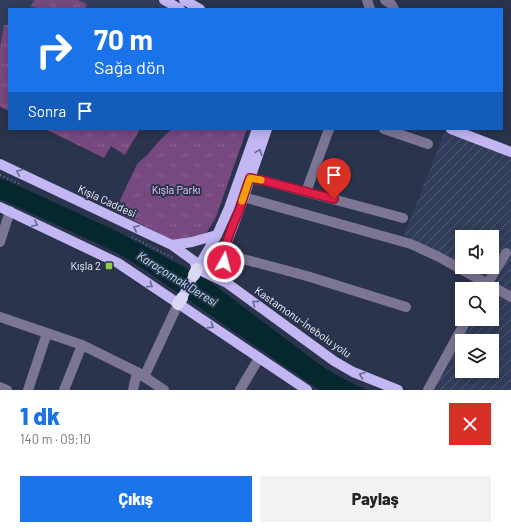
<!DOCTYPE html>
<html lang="tr">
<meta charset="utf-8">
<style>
body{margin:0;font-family:Barlow,sans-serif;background:#f2f2f2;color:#222;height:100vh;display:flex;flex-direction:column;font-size:15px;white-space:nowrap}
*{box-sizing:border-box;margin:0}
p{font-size:13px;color:#767676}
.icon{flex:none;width:22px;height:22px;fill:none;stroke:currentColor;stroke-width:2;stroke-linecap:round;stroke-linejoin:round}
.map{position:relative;height:390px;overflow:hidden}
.panel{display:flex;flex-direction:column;background:#fff;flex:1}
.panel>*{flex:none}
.hud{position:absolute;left:8px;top:8px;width:495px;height:122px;border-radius:0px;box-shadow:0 2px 10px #0003;background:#1a73e8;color:#fff;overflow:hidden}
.tools{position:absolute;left:455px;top:230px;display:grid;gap:8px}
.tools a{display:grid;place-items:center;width:44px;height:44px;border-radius:0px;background:#fff;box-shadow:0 2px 10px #0003;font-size:20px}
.pin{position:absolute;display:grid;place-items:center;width:34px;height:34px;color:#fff;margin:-41px -17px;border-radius:50% 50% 50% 0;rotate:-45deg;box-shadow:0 0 4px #0007}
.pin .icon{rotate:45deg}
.me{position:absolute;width:44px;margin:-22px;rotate:7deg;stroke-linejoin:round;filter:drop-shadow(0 0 3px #0008)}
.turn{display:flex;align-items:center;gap:14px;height:84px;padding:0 20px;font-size:18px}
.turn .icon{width:52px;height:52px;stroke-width:2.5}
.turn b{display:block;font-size:28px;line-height:34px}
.then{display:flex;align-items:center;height:38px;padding:0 20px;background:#0003;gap:8px;font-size:15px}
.round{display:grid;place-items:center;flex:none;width:42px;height:42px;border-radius:0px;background:#f2f2f2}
.head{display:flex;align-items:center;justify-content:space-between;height:68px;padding:0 20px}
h1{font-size:24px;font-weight:800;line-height:30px;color:#1a73e8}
.cta{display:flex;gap:8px;margin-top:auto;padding:8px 20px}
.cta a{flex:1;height:46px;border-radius:0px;background:#1a73e8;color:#fff;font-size:16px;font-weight:800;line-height:46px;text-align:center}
.cta a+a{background:#f2f2f2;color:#222}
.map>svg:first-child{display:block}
.built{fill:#313d5b}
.industrial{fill:url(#industrial-furrows);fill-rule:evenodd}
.park{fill:url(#park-tufts)}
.water{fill:#04282e}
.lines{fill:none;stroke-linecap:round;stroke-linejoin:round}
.path{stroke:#7f8698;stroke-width:1.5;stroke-dasharray:1 3;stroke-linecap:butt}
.minor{stroke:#7c7694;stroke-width:10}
.major{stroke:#c2b6f3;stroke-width:10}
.highway{stroke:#dcd7f4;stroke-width:12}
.oneway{stroke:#67688f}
.route-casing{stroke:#92132f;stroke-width:10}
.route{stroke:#e11d48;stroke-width:7}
.slow{stroke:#f59e0b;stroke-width:7}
.poi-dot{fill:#90cd40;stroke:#2a344c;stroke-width:1.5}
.labels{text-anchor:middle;stroke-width:4;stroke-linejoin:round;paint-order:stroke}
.park-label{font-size:11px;fill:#f4cbfc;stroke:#2a344c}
.street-label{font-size:11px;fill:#f0f4fd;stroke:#2a344c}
.poi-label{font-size:11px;fill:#f0f4fd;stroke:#2a344c;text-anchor:end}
.water-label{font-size:12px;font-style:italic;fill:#bbecf7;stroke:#2a344c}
</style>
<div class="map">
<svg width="511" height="390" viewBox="0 0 511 390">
<defs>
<pattern id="industrial-furrows" width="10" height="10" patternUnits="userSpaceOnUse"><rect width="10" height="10" fill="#313d5b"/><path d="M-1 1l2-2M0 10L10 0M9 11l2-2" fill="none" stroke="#4f5a73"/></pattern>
<pattern id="park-tufts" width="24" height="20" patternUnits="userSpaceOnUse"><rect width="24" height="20" fill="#774980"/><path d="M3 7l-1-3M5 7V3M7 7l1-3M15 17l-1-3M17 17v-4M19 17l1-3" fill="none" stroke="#8b6493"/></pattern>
</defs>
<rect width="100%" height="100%" fill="#2a344c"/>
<!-- built -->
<path class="built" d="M0 0H157L173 9H9V25H4L0 44Z"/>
<!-- industrial -->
<path class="industrial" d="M446 129 511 153V390H425L462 319H492V289H477L483 277 466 267H492V237H462V265L439 252 404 235ZM462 341H492V371H462Z"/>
<!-- park -->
<path class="park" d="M34 0H78L87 4 85 9H37L31 6Z
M4 25H9V111L0 107V46Z
M45 129H140L125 155 111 146 104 158Z
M172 129H247L216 217 207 232 197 237 174 240 166 237 115 211 137 164 147 155 161 139Z"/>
<!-- water -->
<path class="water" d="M0 178 21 187 112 229 205 278 319 364C335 375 350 383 368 390H320L309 383 148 272 126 258 103 246 0 199Z"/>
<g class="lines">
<!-- path -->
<path class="path" d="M0 175 20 184
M132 237 173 258"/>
<!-- minor -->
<path class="minor" d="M367 0 370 9
M385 0 391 4 394 9
M384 129 428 144
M250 178 265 181 403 218
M306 192 329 129
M236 195 411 244 439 257 511 297
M0 242 10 211
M224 254 307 276 406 307
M484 289 506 253
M0 317 82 345 137 372 164 390
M144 377 178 304
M0 387 7 390
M28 390 47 333
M64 390 82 345
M133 390 137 372
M240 390 259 358
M428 390 467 319"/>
<!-- major -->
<path class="major" d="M164 0 180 9
M184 0 200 9
M451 129 511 152
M0 164 172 245 194 261 197 269
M0 207 118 263 307 390
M172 245 192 242 217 235
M197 269 227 283 334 361 353 372 398 390
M197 269 217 235 229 208 257 129
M227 283 224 262 225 247 240 208 267 129
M182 298 194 275"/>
<!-- highway -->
<path class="highway" d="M194 275 197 269
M178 304 182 298"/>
</g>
<!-- one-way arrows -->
<defs><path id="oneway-chevron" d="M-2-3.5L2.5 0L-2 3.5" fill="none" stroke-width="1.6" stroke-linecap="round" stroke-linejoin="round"/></defs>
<g class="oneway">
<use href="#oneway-chevron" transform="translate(259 152) rotate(-70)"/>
<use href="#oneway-chevron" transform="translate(19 172) rotate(-155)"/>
<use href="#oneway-chevron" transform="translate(35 224) rotate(25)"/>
<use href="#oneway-chevron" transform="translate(136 228) rotate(-155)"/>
<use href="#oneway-chevron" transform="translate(150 285) rotate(34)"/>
<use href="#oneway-chevron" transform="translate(255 303) rotate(-144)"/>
<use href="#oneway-chevron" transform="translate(211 326) rotate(34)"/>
<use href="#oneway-chevron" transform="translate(362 375) rotate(-158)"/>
</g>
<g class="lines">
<defs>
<path id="route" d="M224 262C224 242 233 226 240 208 243 198 246 188 250 178L265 181 334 199"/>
</defs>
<!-- route casing -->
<use href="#route" class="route-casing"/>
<!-- route -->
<use href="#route" class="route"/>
<!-- slow -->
<path class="slow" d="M242 201 250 178 261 180"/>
</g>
<!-- markers -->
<rect class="poi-dot" x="105" y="262" width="8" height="8" rx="2"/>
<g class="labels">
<!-- park labels -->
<g class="park-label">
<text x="176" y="194">Kışla Parkı</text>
</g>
<!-- street labels -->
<g class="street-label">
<text transform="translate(107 201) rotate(25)" y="4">Kışla Caddesi</text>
<text transform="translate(303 322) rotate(35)" y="4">Kastamonu-İnebolu yolu</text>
</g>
<!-- poi labels -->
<g class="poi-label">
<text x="101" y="270">Kışla 2</text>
</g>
<!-- water labels -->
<g class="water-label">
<text transform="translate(177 279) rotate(32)" y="4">Karaçomak Deresi</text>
</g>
</g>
</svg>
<div class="tools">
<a><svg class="icon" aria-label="sound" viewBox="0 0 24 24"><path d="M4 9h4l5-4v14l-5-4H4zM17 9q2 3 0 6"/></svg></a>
<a><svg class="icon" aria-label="search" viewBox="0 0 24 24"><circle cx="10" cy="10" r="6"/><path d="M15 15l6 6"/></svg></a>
<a><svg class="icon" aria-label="layers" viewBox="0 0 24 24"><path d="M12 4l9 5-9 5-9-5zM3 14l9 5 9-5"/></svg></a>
</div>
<div class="pin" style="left:334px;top:199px;background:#d93025"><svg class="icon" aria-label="arrive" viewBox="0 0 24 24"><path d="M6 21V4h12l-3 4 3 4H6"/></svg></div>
<svg class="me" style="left:224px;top:262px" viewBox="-20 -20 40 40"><circle r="17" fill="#e11d48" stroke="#fff" stroke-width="3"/><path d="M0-11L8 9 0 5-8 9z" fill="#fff"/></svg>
<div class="hud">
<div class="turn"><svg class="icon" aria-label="right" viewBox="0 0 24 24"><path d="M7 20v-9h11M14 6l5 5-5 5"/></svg><div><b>70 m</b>Sağa dön</div></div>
<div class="then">Sonra<svg class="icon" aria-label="arrive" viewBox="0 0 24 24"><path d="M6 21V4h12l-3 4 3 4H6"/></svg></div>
</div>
</div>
<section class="panel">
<div class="head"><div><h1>1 dk</h1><p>140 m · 09:10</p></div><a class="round" style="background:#d93025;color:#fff"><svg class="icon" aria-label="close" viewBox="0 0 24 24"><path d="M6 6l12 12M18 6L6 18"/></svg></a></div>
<div class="cta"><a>Çıkış</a><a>Paylaş</a></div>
</section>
